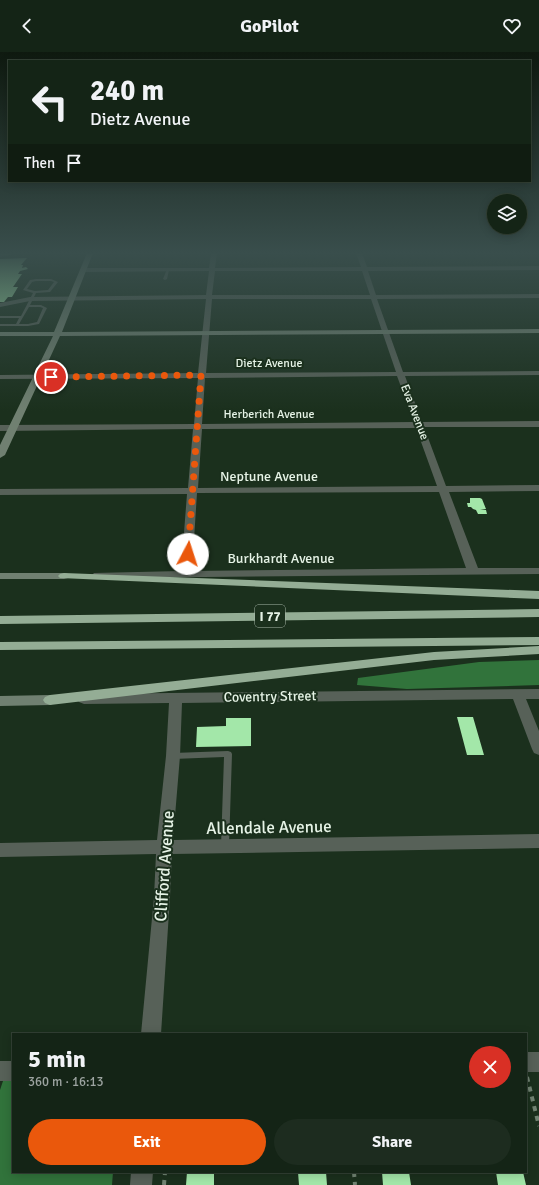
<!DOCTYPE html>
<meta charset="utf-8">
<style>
body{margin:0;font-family:Signika,sans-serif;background:#1d2c1f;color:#f1f3f6;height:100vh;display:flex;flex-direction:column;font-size:15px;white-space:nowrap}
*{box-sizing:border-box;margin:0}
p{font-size:13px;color:#9da4a1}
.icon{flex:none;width:22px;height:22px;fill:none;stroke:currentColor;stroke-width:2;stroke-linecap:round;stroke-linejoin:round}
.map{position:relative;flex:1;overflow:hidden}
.sheet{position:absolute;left:12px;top:981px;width:515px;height:140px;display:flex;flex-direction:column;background:#142416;border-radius:0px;box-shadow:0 2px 10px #0003,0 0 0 1px #334135}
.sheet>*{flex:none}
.guide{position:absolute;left:8px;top:8px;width:523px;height:122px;border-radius:0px;box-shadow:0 2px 10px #0003,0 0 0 1px #334135;background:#142416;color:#f1f3f6;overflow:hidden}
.controls{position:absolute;left:487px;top:142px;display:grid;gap:8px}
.controls a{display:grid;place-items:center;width:40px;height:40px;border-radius:50%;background:#142416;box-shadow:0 2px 10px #0003,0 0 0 1px #334135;font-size:20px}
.pin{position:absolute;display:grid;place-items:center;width:34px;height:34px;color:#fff;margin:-17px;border:2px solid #fff;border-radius:50%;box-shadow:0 1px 4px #0007}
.me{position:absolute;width:44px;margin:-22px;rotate:5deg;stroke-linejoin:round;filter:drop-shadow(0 0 3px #0008)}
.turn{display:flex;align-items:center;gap:14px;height:84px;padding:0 16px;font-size:18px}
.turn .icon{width:52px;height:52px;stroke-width:2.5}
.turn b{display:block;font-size:28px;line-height:34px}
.then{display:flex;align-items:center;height:38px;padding:0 16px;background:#0003;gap:8px;font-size:15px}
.round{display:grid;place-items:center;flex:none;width:42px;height:42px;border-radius:21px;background:#1d2c1f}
.summary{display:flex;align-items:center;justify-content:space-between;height:68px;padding:0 16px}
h1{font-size:24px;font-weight:800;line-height:30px}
.primary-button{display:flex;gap:8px;margin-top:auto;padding:8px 16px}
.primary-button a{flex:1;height:46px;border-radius:24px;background:#ea580c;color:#fff;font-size:16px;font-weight:800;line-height:46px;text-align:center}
.primary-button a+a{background:#1d2c1f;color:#f1f3f6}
header{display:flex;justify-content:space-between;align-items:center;height:52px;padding:0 16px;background:#142416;font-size:18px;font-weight:800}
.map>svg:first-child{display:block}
.forest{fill:#31733b}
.building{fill:#a3e7a9}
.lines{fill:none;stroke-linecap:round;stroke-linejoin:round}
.path{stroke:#728473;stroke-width:4;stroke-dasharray:5 5;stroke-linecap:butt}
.lane{fill:#576158;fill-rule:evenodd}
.street{fill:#576158;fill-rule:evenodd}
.secondary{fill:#708071;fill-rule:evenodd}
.highway{fill:#94ad95;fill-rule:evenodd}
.route{stroke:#ea580c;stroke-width:7;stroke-dasharray:0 12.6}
.labels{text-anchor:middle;stroke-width:4;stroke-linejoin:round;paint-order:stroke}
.far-street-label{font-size:12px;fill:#e6f3e6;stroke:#1b301d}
.shield{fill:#1b301d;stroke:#a9b8aa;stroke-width:1}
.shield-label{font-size:13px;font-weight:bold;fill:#e6f3e6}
.street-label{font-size:14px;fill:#e6f3e6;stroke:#1b301d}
.near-street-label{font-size:17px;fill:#e6f3e6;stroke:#1b301d}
</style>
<header><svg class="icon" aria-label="back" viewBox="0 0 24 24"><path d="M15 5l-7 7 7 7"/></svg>GoPilot<svg class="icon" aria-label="heart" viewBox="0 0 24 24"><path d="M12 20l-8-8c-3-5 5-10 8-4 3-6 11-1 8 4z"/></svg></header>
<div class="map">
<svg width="539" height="1133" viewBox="0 0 539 1133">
<rect width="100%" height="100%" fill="#1b301d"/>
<!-- forest -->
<path class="forest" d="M539 608V633L407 637 357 633 358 626 479 610Z
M4 1026 13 1027V1120H113L112 1133H0V1038Z"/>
<!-- building -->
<path class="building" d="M27 206 21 213H23L22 216 26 215 28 217 20 219 18 222H22L13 235H18L12 245H8L4 250H0V207Z
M470 446H480L482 447 486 457H480L486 458 487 462H478L476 458 473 457 471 455H468L467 451H470Z
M457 665H473L484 703H467Z
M226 666H251V694L196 695 197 675 226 674Z
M187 1120H214V1133H186Z
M298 1120H326L327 1133H299Z
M382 1120H409L411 1133H383Z
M496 1120H523L526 1133H498Z"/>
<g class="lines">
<!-- path -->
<path class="path" d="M527 1025 539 1074
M354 1120 355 1133
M164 1133 165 1120"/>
<!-- lane -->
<path class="lane" d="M167 217 169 218 167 227 165 228 163 227Z
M36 227H51L58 230 50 240 36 241 30 253H41L47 256 39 272 28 274H0V272H16L19 266H0V264H21L33 241 23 238 30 228ZM36 229H51L54 230 48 238 35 239 27 237 32 230ZM29 255H40L43 256 37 270 28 272H19Z
M228 699 231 700 232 702 229 794 228 796 225 797 222 796 221 794 224 705 173 707 170 706 169 704 170 702 173 701Z"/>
<!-- street -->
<path class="street" d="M0 201H18L0 205Z
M211 201H217L215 216 361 215 356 201H362L367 215 539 214V218L368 219 376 243 539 242V246L377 247 403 320 539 319V323L405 324 422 370 539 369V375H424L446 434 539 433V439L449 440 478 516H539V522L98 526 94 525 92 523 94 521 181 519 187 442 0 443V437L188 436 193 377 0 379V373L194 372 198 326 0 327V323L198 321 206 247 30 249 0 255V251L30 245 206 243 209 219 83 220 80 218 83 216H209ZM215 219H362L370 243H212ZM212 247H371L396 320 206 321ZM397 324 414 370 202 372 205 326ZM416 376 437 434 198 436 202 377ZM439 440 466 516 192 519 197 441Z
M539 637V647H526L539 679V703L534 701 532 697 513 647 182 651 180 704 173 788 539 782V796L172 802 170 845 161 982H141L154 845 156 802 0 805V791L157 788 166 704 169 651 84 652 79 650 77 647 79 644 84 642Z
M526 1000H539V1020H526Z
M0 1009H13V1029H0Z
M131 1120H153L152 1133H130Z"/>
<!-- secondary -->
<path class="secondary" d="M87 201H93L62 280 539 277V281L60 284 5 403 0 406V393L53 284H0V280H54Z
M0 521H64L68 522 70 524 68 526 64 527H0Z
M50 643 55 645 57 648 55 651 50 653 0 654V644Z"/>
<!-- highway -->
<path class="highway" d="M64 521 539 539V547L60 526 58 524 60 522Z
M539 557V565L0 572V564Z
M539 585V593L0 598V590Z
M539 594V602L434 608 50 653 45 651 43 648 45 645 50 643 434 600Z"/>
</g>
<!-- sky -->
<linearGradient id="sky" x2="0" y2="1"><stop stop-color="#0f1a10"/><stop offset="0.56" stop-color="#394e4c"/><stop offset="1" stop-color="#394e4c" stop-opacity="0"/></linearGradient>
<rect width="539" height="359" fill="url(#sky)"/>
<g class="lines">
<!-- route -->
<path class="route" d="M51 325 201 323 188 502"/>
</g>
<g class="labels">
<!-- far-street labels -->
<g class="far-street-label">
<text x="269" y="315">Dietz Avenue</text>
<text transform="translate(415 360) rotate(69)" y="4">Eva Avenue</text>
<text x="269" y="366">Herberich Avenue</text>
</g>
<!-- shield labels -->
<rect class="shield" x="255" y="553" width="30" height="22" rx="3"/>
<g class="shield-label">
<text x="270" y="569">I 77</text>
</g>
<!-- street labels -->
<g class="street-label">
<text x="269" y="429">Neptune Avenue</text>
<text x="281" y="511">Burkhardt Avenue</text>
<text transform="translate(270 644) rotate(-1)" y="5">Coventry Street</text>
</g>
<!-- near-street labels -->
<g class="near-street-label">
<text transform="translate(269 775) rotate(-1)" y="6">Allendale Avenue</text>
<text transform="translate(164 814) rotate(-86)" y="6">Clifford Avenue</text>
</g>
</g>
</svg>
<div class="controls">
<a><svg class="icon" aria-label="layers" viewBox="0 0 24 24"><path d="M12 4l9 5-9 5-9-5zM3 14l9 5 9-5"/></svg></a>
</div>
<div class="pin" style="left:51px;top:325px;background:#d93025"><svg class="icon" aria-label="arrive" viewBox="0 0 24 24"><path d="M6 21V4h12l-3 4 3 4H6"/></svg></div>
<svg class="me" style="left:188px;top:502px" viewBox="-20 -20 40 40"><circle r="19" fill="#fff"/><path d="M0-13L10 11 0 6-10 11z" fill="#ea580c"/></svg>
<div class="guide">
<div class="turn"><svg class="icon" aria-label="left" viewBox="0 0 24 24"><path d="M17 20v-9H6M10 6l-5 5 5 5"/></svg><div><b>240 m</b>Dietz Avenue</div></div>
<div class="then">Then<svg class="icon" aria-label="arrive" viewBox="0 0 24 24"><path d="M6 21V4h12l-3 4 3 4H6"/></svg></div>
</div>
<section class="sheet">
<div class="summary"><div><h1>5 min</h1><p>360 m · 16:13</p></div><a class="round" style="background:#d93025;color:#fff"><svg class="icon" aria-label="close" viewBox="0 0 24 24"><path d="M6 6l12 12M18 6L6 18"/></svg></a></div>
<div class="primary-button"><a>Exit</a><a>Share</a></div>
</section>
</div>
